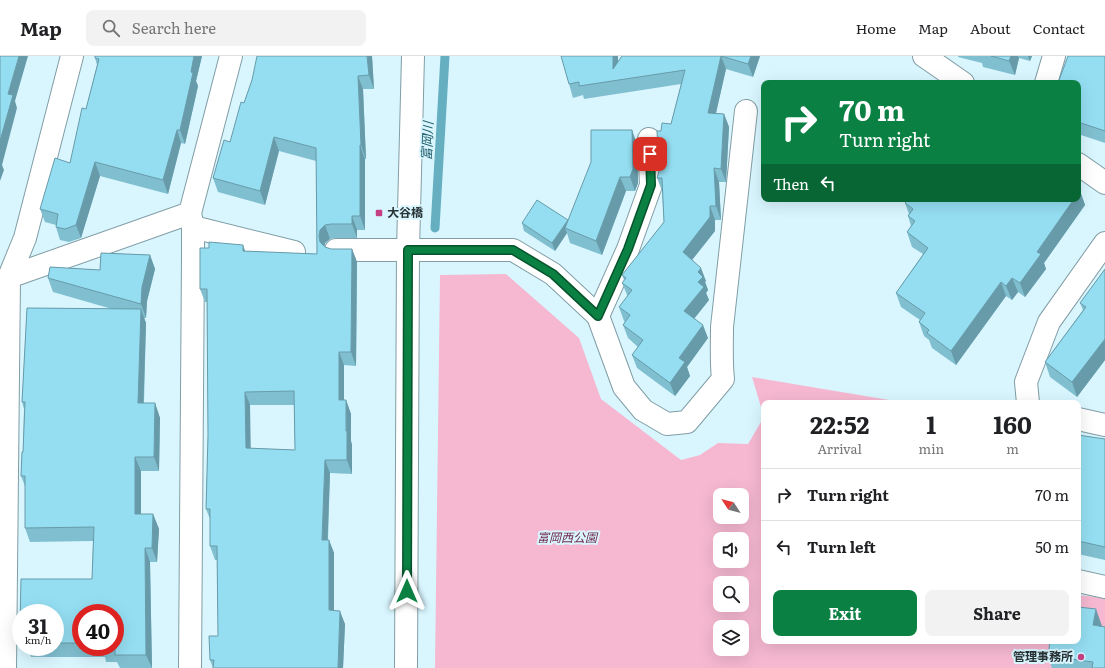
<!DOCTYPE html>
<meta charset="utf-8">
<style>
body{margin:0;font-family:Literata,"Noto Sans JP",serif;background:#f2f2f2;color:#202124;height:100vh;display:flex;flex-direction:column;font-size:15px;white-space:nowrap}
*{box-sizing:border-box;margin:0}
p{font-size:13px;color:#757577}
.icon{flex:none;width:22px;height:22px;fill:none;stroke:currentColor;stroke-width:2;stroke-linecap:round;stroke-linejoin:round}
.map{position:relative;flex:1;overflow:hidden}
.panel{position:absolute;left:761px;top:344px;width:320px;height:244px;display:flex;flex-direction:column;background:#fff;border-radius:8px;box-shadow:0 4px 16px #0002}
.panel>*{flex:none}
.guide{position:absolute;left:761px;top:24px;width:320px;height:122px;border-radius:8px;box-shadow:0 4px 16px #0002;background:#0b8043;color:#fff;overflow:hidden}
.needle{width:26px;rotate:306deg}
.buttons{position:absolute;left:713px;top:432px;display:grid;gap:8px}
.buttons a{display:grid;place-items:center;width:36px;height:36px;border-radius:8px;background:#fff;box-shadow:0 4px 16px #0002;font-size:20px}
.speed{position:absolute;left:12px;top:548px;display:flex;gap:8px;font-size:20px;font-weight:700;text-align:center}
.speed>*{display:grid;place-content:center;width:52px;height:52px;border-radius:50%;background:#fff;box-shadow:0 4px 16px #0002;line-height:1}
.speed small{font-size:10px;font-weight:400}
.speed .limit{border:6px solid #d22;background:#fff;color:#111}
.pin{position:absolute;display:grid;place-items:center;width:34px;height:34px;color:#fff;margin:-17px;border-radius:8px;box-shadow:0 2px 6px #0006}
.me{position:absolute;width:44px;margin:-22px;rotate:0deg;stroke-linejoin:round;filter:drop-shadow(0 0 3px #0008)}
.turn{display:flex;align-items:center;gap:14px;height:84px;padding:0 12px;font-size:18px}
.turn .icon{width:52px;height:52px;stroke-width:2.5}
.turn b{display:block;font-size:28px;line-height:34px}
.then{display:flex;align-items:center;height:38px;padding:0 12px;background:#0003;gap:8px;font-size:15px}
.eta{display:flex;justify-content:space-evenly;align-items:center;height:68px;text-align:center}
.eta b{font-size:24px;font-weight:700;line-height:28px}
.primary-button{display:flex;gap:8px;margin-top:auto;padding:8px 12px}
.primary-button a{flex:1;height:46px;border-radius:8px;background:#0b8043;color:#fff;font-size:16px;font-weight:700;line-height:46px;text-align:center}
.primary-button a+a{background:#f2f2f2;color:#202124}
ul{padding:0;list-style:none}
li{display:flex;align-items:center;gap:12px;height:52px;padding:0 12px;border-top:1px solid #e0e0e0}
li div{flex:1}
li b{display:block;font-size:15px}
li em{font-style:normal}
header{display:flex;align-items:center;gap:24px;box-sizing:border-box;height:56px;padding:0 20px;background:#fff;border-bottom:1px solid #e0e0e0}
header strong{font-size:19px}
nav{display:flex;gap:22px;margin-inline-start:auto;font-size:14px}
.search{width:280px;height:36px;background:#f2f2f2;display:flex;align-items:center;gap:10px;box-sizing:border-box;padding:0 14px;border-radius:8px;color:#757577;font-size:15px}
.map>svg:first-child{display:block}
.green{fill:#f5b8d0;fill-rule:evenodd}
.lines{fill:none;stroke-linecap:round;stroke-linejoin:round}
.stream{stroke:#66afc1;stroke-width:9}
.minor-casing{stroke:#819da5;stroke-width:24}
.tertiary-casing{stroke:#819da5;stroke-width:24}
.minor{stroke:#fff;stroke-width:22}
.tertiary{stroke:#fff;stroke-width:22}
.wall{fill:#80bfd0;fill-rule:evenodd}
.shaded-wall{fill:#689ba9}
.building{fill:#95def2;stroke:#689ba9;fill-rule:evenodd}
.route-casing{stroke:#07532c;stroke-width:10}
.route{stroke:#0b8043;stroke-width:7}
.poi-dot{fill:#c54082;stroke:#d9f6ff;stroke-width:1.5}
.labels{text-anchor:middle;stroke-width:4;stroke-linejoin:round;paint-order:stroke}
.poi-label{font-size:12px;font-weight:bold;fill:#283336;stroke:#d9f6ff;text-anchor:start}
.park-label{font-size:12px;font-style:italic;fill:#712a4c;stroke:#d9f6ff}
.water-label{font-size:13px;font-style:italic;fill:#235f6d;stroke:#d9f6ff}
</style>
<header>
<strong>Map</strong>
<div class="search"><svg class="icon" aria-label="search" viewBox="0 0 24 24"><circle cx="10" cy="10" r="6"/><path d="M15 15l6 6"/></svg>Search here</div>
<nav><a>Home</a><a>Map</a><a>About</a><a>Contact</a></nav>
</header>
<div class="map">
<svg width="1105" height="612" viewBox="0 0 1105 612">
<rect width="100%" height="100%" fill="#d9f6ff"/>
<!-- green -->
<path class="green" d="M506 218 579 282 601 343 681 404 700 399 718 387 748 388 764 361 752 321 907 347H764V585H1078V539L1105 542V612H435L440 219ZM720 439H742V461H720ZM720 483H742V505H720ZM720 527H742V549H720ZM720 571H742V593H720Z"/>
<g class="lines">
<!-- stream -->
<path class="stream" d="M435 172 445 0"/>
<defs>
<path id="minor" d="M1046 27 1054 0
M193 171 294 196
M336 194H513L553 218 598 260 624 331 643 354 667 368 687 366 723 323C721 305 722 289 722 271L746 55
M1 226 9 221 190 157
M598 260 628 193 651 129 649 83
M1028 347 1026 326 1049 266 1105 187
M1078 363 1105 369
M1078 525 1105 531
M5 612 9 221 25 182 72 0
M190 612 193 201V171L190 157 231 0"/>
<path id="tertiary" d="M924 0 963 27
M1078 108 1105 127
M406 612 408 194 413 0"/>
</defs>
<!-- minor casing -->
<use href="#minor" class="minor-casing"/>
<!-- tertiary casing -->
<use href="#tertiary" class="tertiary-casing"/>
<!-- minor -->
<use href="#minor" class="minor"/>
<!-- tertiary -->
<use href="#tertiary" class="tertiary"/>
</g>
<!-- wall -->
<path class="wall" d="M95 0H202L196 25 198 30 185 88 181 87 168 138 100 120 81 182 69 186 60 184 56 171V169L45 166 40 153 70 107 86 53 97 9 95 2Z
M372 0 374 33H363L366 103H365V174H357V182H336L330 183 325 187 324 191 331 193H352L357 206 356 310 344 309V344H346L351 358V385L352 389V418L330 417 328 484H329L334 497V554L345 568 343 612H213L210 604 218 580 217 504H215L210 490V463L206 453 208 380 207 246H205L200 233 245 195 317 198 316 105 279 95 265 149 218 136 213 122 230 86 252 24ZM250 349H294L295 394 250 392Z
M561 0H618V5L622 0H760L753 21 726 13 716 57 724 58 729 71 726 126H719L721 164H715V175L692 204 706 225 705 226 708 234 706 237 709 244 694 263 708 282 687 311 690 320 675 340 637 312 632 299 638 291 628 282 623 269 625 266 624 265 619 251 628 241 622 227 624 224 622 219 664 166 662 135 657 122 659 115 661 75 671 68 681 28 584 43 583 39 573 42Z
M958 0H1032L1030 5 1019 2 1015 19 983 11 982 7 958 1Z
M1105 0V87L1078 78V27Z
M632 74 637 89 638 127 635 135H626L602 199 570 187 567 177 555 195 524 175 522 167 568 164V165Z
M1080 135 1085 149 1044 207 1046 213 1025 241 1018 236 1012 244 1006 240 956 309 932 292 929 284 924 280 919 266 920 264 901 251 896 237 923 198 912 191 907 176 911 170 908 160 909 158 905 147Z
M101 197 150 199 155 213 147 245 146 262H144L146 267 144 347H155L160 362 159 415H141V458H153L159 473 157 506H150L152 612H120L117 606H106L105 601H31L28 591H55V557H21V573L20 571 21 523H92L93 485 30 486 25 472V430L21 420 22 396H23L24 353 22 346 27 252 112 253 53 236 48 222 50 211 100 214ZM81 557H115V591H81Z
M1105 213V304L1077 341 1050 321 1045 306 1083 254 1080 247Z
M1078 379 1105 383V504L1078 498Z
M1102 570 1105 612H1052L1048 600Z"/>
<!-- shaded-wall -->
<path class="shaded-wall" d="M19 0H28L15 45 17 52 2 109 4 114 0 125V85L8 38Z
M194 0H202L196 25 198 30 185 88 180 74Z
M367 0H372L374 33 369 19Z
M613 0H618V24L613 13Z
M721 0 726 13 713 70 708 57Z
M751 0H760L753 21 748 8Z
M1011 0H1018L1019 2 1015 19 1009 5Z
M1028 0H1032L1030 5Z
M358 20 363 33 366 103 361 89Z
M724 58 729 71 726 126 721 113Z
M177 74 181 87 168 138 163 124Z
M632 74 637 89 638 127 635 135 630 121Z
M274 81 279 95 265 149 260 135Z
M360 89 365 103V174L360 160Z
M95 106 100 120 81 182 76 169Z
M714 112 719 126 721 164 716 150Z
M620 121 626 135 602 199 596 185Z
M1080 135 1085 149 1044 207 1046 213 1025 241 1020 227 1037 196 1074 143H1078V138Z
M710 150 715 164V175L688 209 683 196Z
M352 160 357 174V182L352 168Z
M568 164 570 171 565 172 567 177 555 195 552 187Z
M325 169 330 183 325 187 324 194 320 186 319 180 320 174Z
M243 189 248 203 243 195Z
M352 193 357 206 356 310 351 296Z
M150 199 155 213 147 245 146 262 141 248 142 231Z
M701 212 706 225 705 226 708 234 706 237 709 244 689 269 684 255 698 216Z
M1012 222 1018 236 1012 244 1006 230Z
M1001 226 1006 240 956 309 951 295Z
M141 253 146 267 143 362 138 347Z
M703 269 708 282 687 311 690 320 675 340 670 327 679 302Z
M1105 283V304L1077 341 1072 326Z
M339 296 344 309V358L339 344Z
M245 336 250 349 251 405 246 392Z
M346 344 351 358V385L352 389V418L347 404Z
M155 347 160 362 159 415 154 401Z
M135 401 141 415V472L135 458Z
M325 404 330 417 327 497 322 484Z
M153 458 159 473 157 506 152 492Z
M329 484 334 497V568L329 554Z
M145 492 150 506 152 612 146 599Z
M1096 553 1103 573 1093 569Z
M340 555 345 568 343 612H338Z"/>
<!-- building -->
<path class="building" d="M0 0H19L8 38 13 39 0 85Z
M95 0H194L191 16 193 17 180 74H177L163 124 95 106 76 169 65 173 56 171 58 158 40 153 55 102 70 107 82 52 86 53 99 3 95 2Z
M257 0H367L369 19 358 20 361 89H360V160H352V168H331L325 169 320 174 319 180 320 186 325 191 331 193H352L351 296H339V344H346V375H347V404H325L322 484H329V554L340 555 338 612H213L214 604H210L209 580H218L217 490H210V453H206L208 380 207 233H200V192H209V186L243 189V195L317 198 316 92 274 81 260 135 213 122 224 84 230 86 241 46 244 47 252 24ZM294 335 295 394 246 392 245 336Z
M561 0H613V13L622 0H721L708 57 724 58 721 113 714 112 716 150H710V161L683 196 701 212 698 216 703 221 698 226 704 231 684 255 703 269 679 302 685 306 670 327 632 299 643 284 623 269 630 259 619 251 632 234 622 227 626 222 622 219 664 166 662 122H657L659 115 657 75H661L662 67 671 68 685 14 579 30V26L569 28Z
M721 0H751L748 8Z
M991 0H1011L1009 5Z
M1068 0H1105V75L1078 66V27H1058Z
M591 74H632L633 113 630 121H620L596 185 565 172 591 106Z
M1078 133 1080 135 1078 138Z
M909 143H1074L1037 196 1041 198 1020 227 1012 222 1006 230 1001 226 951 295 927 277 929 274 919 266 925 257 896 237 928 192 907 176 915 165 908 160 913 153 905 147Z
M537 144 568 164 552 187 522 167Z
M101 197 150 199 142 231 141 248 48 222 50 211 100 214Z
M1105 213V283L1072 326 1045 306 1086 251 1080 247Z
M27 252 141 253 138 347H155L154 401H135V458H153L152 492H145L146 599H115V591L101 592V591H115V557H81V587H55V557H21V571H20L21 523H92L94 471 25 472V420H21L22 396H23L25 346H22Z
M1078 379 1105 383V491L1078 485Z
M1078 551 1096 553 1093 569 1105 571V612H1092L1093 606 1048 600 1050 585H1078Z"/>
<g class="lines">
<defs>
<path id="route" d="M407 535 408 194H513L553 218 598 260 628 193 651 129 650 98"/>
</defs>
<!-- route casing -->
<use href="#route" class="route-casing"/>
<!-- route -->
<use href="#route" class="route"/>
</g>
<!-- markers -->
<g class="poi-dot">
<rect x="375" y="153" width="8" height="8" rx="2"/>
<circle cx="1081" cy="601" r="4"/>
</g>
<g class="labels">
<!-- poi labels -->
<g class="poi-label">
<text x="387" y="161">大谷橋</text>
<text x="1073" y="605" text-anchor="end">管理事務所</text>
</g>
<!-- park labels -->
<g class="park-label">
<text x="567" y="486">富岡西公園</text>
</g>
<!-- water labels -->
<g class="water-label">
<text transform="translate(427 85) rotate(-87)" y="5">富岡川</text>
</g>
</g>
</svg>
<div class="buttons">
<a><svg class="needle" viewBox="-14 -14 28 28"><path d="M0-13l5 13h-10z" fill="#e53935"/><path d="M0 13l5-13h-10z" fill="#757577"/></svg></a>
<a><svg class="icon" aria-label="sound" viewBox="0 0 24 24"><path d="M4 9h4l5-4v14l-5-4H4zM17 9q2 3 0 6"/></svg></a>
<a><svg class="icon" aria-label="search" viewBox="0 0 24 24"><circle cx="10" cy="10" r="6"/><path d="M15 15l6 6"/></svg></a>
<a><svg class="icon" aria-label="layers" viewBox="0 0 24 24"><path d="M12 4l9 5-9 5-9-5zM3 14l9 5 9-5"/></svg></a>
</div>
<div class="speed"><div>31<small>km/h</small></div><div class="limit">40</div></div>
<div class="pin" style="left:650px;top:98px;background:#d93025"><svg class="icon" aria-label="arrive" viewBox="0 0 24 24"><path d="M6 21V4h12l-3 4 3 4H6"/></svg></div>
<svg class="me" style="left:407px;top:535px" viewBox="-20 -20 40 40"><path d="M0-17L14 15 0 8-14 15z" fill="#0b8043" stroke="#fff" stroke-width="4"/></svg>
<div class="guide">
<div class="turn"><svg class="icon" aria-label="right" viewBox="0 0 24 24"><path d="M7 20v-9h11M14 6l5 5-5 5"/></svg><div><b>70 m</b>Turn right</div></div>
<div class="then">Then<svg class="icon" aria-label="left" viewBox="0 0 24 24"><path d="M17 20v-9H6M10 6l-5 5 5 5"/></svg></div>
</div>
<section class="panel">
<div class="eta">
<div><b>22:52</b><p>Arrival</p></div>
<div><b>1</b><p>min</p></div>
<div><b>160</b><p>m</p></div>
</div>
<ul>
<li><svg class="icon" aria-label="right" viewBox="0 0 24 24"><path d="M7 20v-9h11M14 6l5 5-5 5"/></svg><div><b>Turn right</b></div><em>70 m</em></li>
<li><svg class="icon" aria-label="left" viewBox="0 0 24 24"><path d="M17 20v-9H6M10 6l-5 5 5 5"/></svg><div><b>Turn left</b></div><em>50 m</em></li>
</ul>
<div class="primary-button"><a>Exit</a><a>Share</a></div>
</section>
</div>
